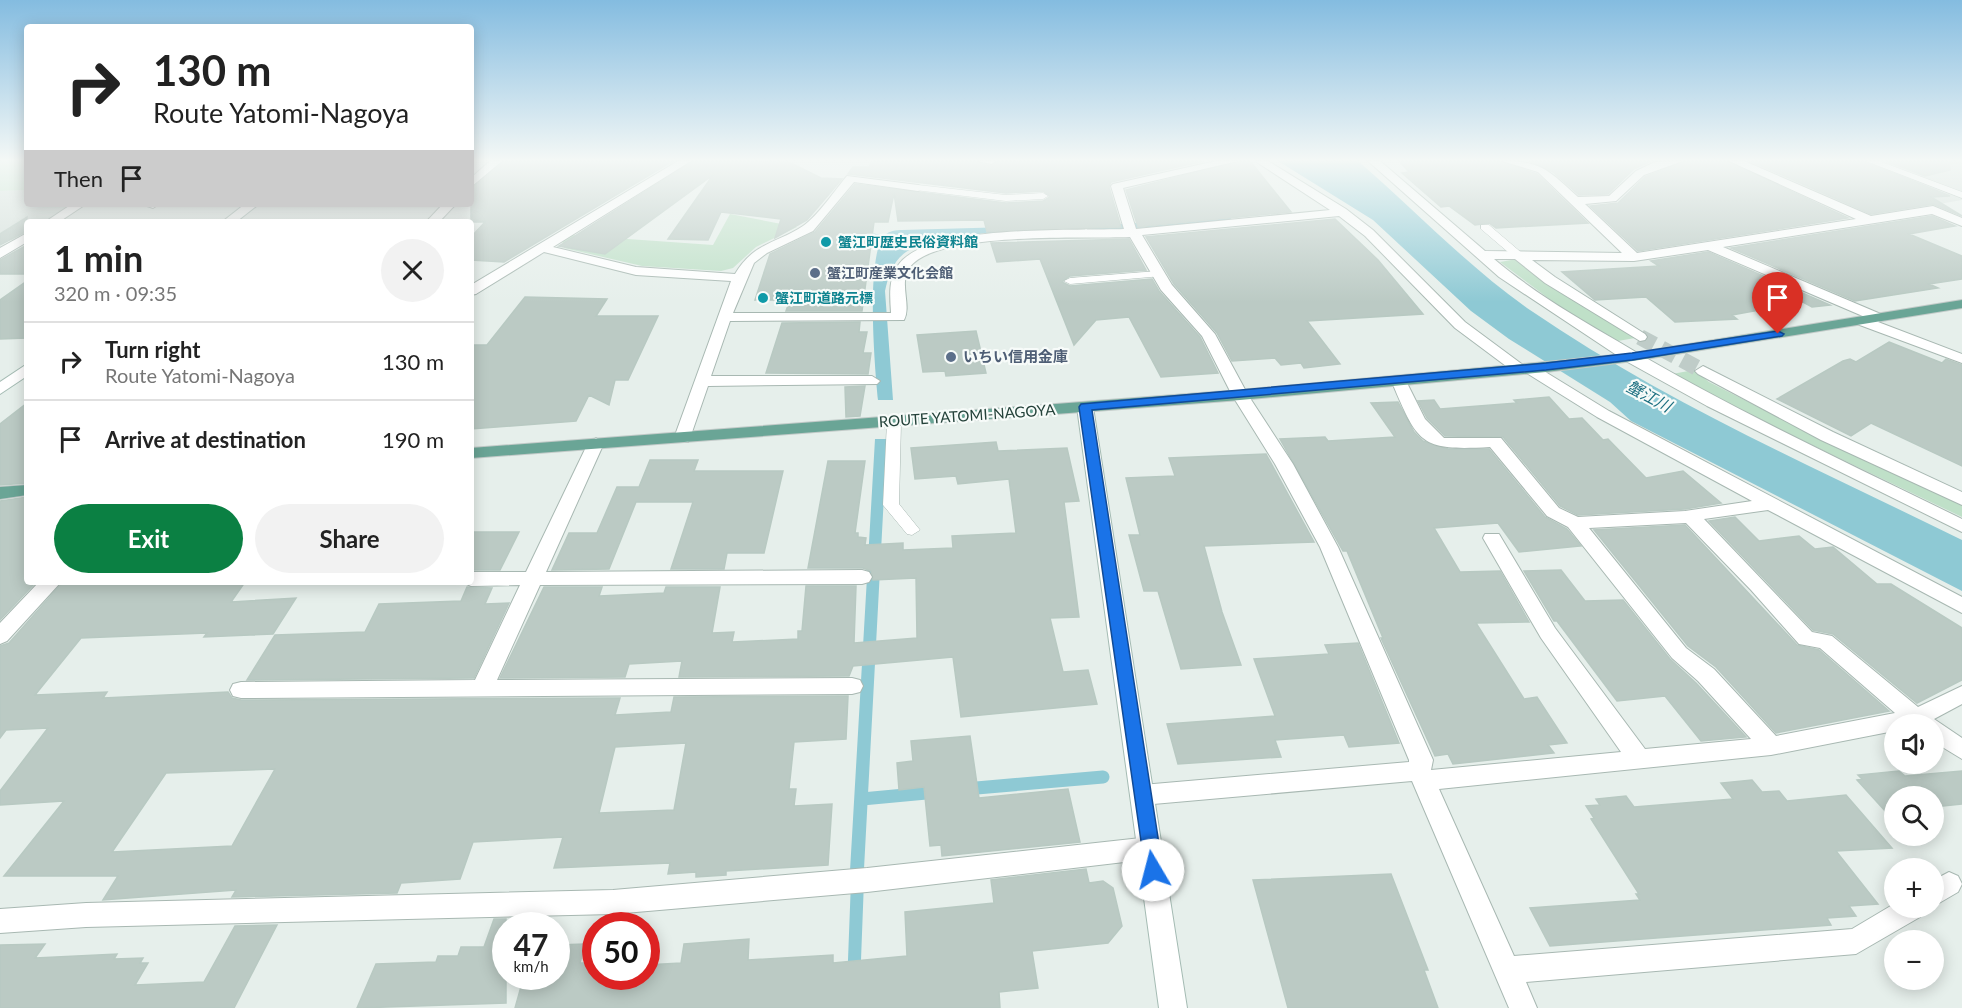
<!DOCTYPE html>
<meta charset="utf-8">
<style>
body{margin:0;font-family:Lato,"Noto Sans JP",sans-serif;background:#f2f2f2;color:#222;height:100vh;display:flex;flex-direction:column;font-size:22px;white-space:nowrap}
*{box-sizing:border-box;margin:0}
p{font-size:20px;color:#767676}
.icon{flex:none;width:33px;height:33px;fill:none;stroke:currentColor;stroke-width:2;stroke-linecap:round;stroke-linejoin:round}
.map{position:relative;flex:1;overflow:hidden}
.details{position:absolute;left:24px;top:219px;width:450px;height:366px;display:flex;flex-direction:column;background:#fff;border-radius:6px;box-shadow:0 3px 15px #0003}
.details>*{flex:none}
.top-card{position:absolute;left:24px;top:24px;width:450px;height:183px;border-radius:6px;box-shadow:0 3px 15px #0003;background:#fff;color:#222;overflow:hidden}
.tools{position:absolute;left:1884px;top:714px;display:grid;gap:12px}
.tools a{display:grid;place-items:center;width:60px;height:60px;border-radius:50%;background:#fff;box-shadow:0 3px 15px #0003;font-size:30px}
.speed{position:absolute;left:492px;top:912px;display:flex;gap:12px;font-size:30px;font-weight:700;text-align:center}
.speed>*{display:grid;place-content:center;width:78px;height:78px;border-radius:50%;background:#fff;box-shadow:0 3px 15px #0003;line-height:1}
.speed small{font-size:15px;font-weight:400}
.speed .limit{border:9px solid #d22;background:#fff;color:#111}
.pin{position:absolute;display:grid;place-items:center;width:51px;height:51px;color:#fff;margin:-62px -26px;border-radius:50% 50% 50% 0;rotate:-45deg;box-shadow:0 0 6px #0007}
.pin .icon{rotate:45deg}
.me{position:absolute;width:66px;margin:-33px;rotate:352deg;stroke-linejoin:round;filter:drop-shadow(0 0 4px #0008)}
.turn{display:flex;align-items:center;gap:21px;height:126px;padding:0 30px;font-size:27px}
.turn .icon{width:78px;height:78px;stroke-width:2.5}
.turn b{display:block;font-size:42px;line-height:51px}
.then{display:flex;align-items:center;height:57px;padding:0 30px;background:#0003;gap:12px;font-size:22px}
.round{display:grid;place-items:center;flex:none;width:63px;height:63px;border-radius:32px;background:#f2f2f2}
.overview{display:flex;align-items:center;justify-content:space-between;height:102px;padding:0 30px}
h1{font-size:36px;font-weight:700;line-height:45px}
.action{display:flex;gap:12px;margin-top:auto;padding:12px 30px}
.action a{flex:1;height:69px;border-radius:36px;background:#0b8043;color:#fff;font-size:24px;font-weight:700;line-height:69px;text-align:center}
.action a+a{background:#f2f2f2;color:#222}
ul{padding:0;list-style:none}
li{display:flex;align-items:center;gap:18px;height:78px;padding:0 30px;border-top:2px solid #e0e0e0}
li div{flex:1}
li b{display:block;font-size:22px}
li em{font-style:normal}
.map>svg:first-child{display:block}
.built{fill:#d4dfda}
.green{fill:#bfe0c8}
.water{fill:#8ec9d4}
.lines{fill:none;stroke-linecap:round;stroke-linejoin:round}
.stream-far1{stroke:#8ec9d4;stroke-width:6}
.stream{stroke:#8ec9d4;stroke-width:13}
.building{fill:#bbcac4;stroke:#b8c9c2;stroke-width:1.5;fill-rule:evenodd}
.street-tunnel{stroke:#bfccc8;stroke-width:16;stroke-dasharray:16 8;stroke-linecap:butt}
.lane-casing{stroke:#a8b8b2;stroke-width:1}
.street-casing{stroke:#a8b8b2;stroke-width:2}
.secondary-casing{stroke:#a4bbb3;stroke-width:2}
.primary-casing{stroke:#c2cac8;stroke-width:2}
.lane{fill:#fff;fill-rule:evenodd}
.street{fill:#fff;fill-rule:evenodd}
.secondary{fill:#fff;fill-rule:evenodd}
.primary{fill:#6aa596;fill-rule:evenodd}
.route{fill:#1a73e8;stroke:#114b97;stroke-width:1.5}
.culture-dot{fill:#0f9aa8;stroke:#f7fbf9;stroke-width:2}
.service-dot{fill:#5c6f8a;stroke:#f7fbf9;stroke-width:2}
.labels{text-anchor:middle;stroke-width:4.5;stroke-linejoin:round;paint-order:stroke}
.far-culture-label{font-size:14px;font-weight:bold;fill:#0d838f;stroke:#f7fbf9;text-anchor:start}
.far-service-label{font-size:14px;font-weight:bold;fill:#4e5e75;stroke:#f7fbf9;text-anchor:start}
.service-label{font-size:15px;font-weight:bold;fill:#4e5e75;stroke:#f7fbf9;text-anchor:start}
.street-label{font-size:15px;fill:#24423a;stroke:#f7fbf9}
.water-label{font-size:16px;font-style:italic;fill:#1c6f80;stroke:#f7fbf9}
</style>
<div class="map">
<svg width="1962" height="1008" viewBox="0 0 1962 1008">
<rect width="100%" height="100%" fill="#e6efeb"/>
<!-- built -->
<path class="built" d="M1744 161H1962V200L1875 215 1865 214Z
M27 190V204H76L46 222H27V234L16 240H0V191Z"/>
<!-- green -->
<path class="green" d="M0 161H27V190L0 191Z
M730 214 797 227 756 247 733 268 721 271 642 266 564 248 562 240 571 235 713 245Z
M1517 259 1538 278 1635 338 1618 341 1560 307 1500 262Z
M1694 370 1709 382 1772 414 1962 504V517L1720 401 1672 374Z"/>
<!-- water -->
<path class="water" d="M1278 161H1358C1416 211 1467 266 1530 310 1664 402 1816 468 1962 540V591L1631 421 1610 402 1509 339 1471 311 1373 220Z
M1229 216 1232 220 1125 229 984 233 911 249C894 258 889 273 885 291L893 400H878C875 371 865 253 885 235 889 231 896 230 902 230L1121 224Z
M875 439H887L864 869 850 871Z"/>
<g class="lines">
<!-- stream-far1 -->
<path class="stream-far1" d="M862 234 893 241"/>
<!-- stream -->
<path class="stream" d="M965 789 1103 777
M862 799 937 792
M854 973 857 894"/>
</g>
<!-- building -->
<path class="building" d="M504 161H673L504 262 471 260V237L485 222H471V189Z
M693 161 789 162 821 178 842 179 807 220 775 238 781 219 721 212 708 240 668 239 713 175 605 254 559 246Z
M872 161H976L990 166 998 161H1204L1111 182 1109 187 1121 227 987 232 984 220 898 221 894 193 888 222H874L862 311H786L790 300H755L770 254 815 232 855 184 1006 203 1043 201 1050 197 1043 191 1006 193 848 174 853 167H869Z
M1240 161H1250L1291 212 1138 227 1126 190Z
M1399 161H1500L1537 174 1588 223 1496 228 1489 223 1475 225 1449 206 1441 207 1402 173 1409 172Z
M1529 161H1651L1634 169 1608 194 1579 195 1553 172Z
M1685 161H1727L1848 218 1638 251 1590 206 1618 203 1645 177Z
M1750 161H1864L1950 196 1931 197 1962 216 1933 204 1871 214Z
M1886 161H1949L1950 170 1925 176Z
M1932 216 1955 226 1909 234 1962 256V279L1929 284 1938 288 1855 301 1731 248Z
M27 217V231L0 245V234Z
M1335 219 1378 260 1423 314 1307 321 1340 364 1304 368 1301 363 1281 365 1275 358 1232 361 1217 333 1174 284 1146 237Z
M1129 239 1146 270 1070 276 1062 282 1070 286 1152 279 1159 291 1200 337 1218 373 1161 377 1129 317 1096 320 1074 345 1040 259 997 262 991 243Z
M27 245V274H0V260Z
M1708 252 1830 305 1812 307 1803 302 1732 315 1737 319 1675 322 1646 297 1595 300 1562 272 1659 266 1651 261Z
M27 281V338L0 339V300Z
M525 297 607 299 596 316H658L628 380H615L609 405 589 395 576 421 471 429V345H487Z
M860 322 859 332H867L863 353H871L868 374 766 373 782 323Z
M976 331 986 373 946 376 945 371 923 372 917 335Z
M1889 342 1942 363 1946 359 1962 365V466L1871 423 1851 436 1777 399 1843 361 1850 359 1856 362Z
M865 386 860 416 846 417 845 387Z
M1549 397 1569 419 1582 418 1603 440 1608 439 1646 478 1683 471 1721 503 1685 509 1578 515 1560 506 1503 437 1445 436 1427 418 1418 401 1434 400 1440 409 1517 403 1514 400Z
M1398 402 1414 432 1423 441 1448 449H1489L1545 517 1567 529 1581 546 1519 552 1498 523 1434 528 1460 572 1500 571 1529 622 1476 623 1524 699 1537 697 1567 743 1548 745 1554 753 1453 764 1448 754 1435 756 1381 638H1383L1347 551H1343L1280 439 1325 437 1328 441 1395 437 1371 403Z
M27 403V483L0 485V424Z
M996 442 998 451 1067 448 1079 501 1064 502 1079 617 1050 618 1063 672 1088 670 1097 704 961 717 953 657 853 666 849 676 679 677 682 661 629 664 625 677 500 678 544 587H602L599 596 664 593 666 587H720L712 633 734 632 732 642 798 639V631H802L806 586H856L854 643 917 638 916 578 873 580 871 571 863 568H808L828 461H865L855 533H858V537L866 538 865 545 903 543V550L953 548 952 536 1016 533 1009 479 958 484 956 476 915 479 911 448Z
M1266 454 1314 542 1204 546 1222 612 1241 665 1181 669 1158 591H1144L1129 535H1140L1126 478 1175 476 1169 458Z
M650 460H698L694 471H783L764 553H727L724 569H671L693 502H636L609 569 552 570 569 533H597L617 487H639Z
M27 497V582H36L0 620V501Z
M1735 517 1759 541 1799 536 1815 549 1833 547 1877 584H1891L1962 628V680L1917 703 1833 634 1813 630 1709 521Z
M1685 525 1797 645 1819 650 1889 711 1776 733 1716 667 1688 646 1594 530Z
M471 532H519L500 570H471Z
M1561 570 1585 601 1623 600 1670 659 1696 683 1746 737 1701 741 1665 696 1617 701 1557 621H1554L1524 571Z
M63 582H245L231 602 296 598 273 634 204 637 207 633 81 638 35 695 107 692 103 698 228 692 232 698 241 700 620 698 615 715 671 712 674 697 848 696 846 739 794 742 789 789H796L794 806 832 804 828 865 726 871V875L696 877V872L668 874 670 863 554 868 563 837 473 842 460 879 401 883 397 893 232 897 236 890 103 900 118 876H4L64 801 0 805V791L48 728 6 730 0 738V646L9 643ZM686 743 674 810 599 813 615 747ZM275 769 232 846 112 852 166 773Z
M467 587 492 588 485 604 509 603 474 678 247 680 275 635 365 632 379 604 461 601Z
M1358 643 1399 743 1349 747 1344 735 1275 740 1281 757 1178 764 1167 724 1275 716 1254 659 1329 654 1325 645Z
M970 736 979 798 1068 789 1080 842 942 856 941 845 930 846 924 787 899 790 897 763 913 761 911 741Z
M1899 771 1905 776 1962 771V804L1934 807V796H1894V811L1886 812 1857 780 1862 779 1858 775Z
M1752 780 1762 792 1779 791 1787 801 1846 795 1892 848 1836 851 1878 904 1849 906 1856 916 1827 918 1831 925 1550 946 1530 908 1640 900 1636 894H1639L1591 819 1594 818 1586 806 1600 805 1596 799 1626 796 1634 807 1733 799 1721 783Z
M1086 869 1089 883 1103 881 1113 888 1122 926 1108 943 1032 951 1038 988 999 992 1000 1008H515L524 976H556V945L585 944 580 963H596V976H646V965L681 963 684 944 749 939 748 960 833 955V963L907 956 905 912 994 903 991 880Z
M1391 874 1428 970H1424L1438 1008H1288L1253 880Z
M494 919H506V1003L357 1008 376 964 436 962 438 956H458L461 947H484Z
M277 925 234 1008H0V945L45 944 35 958 117 954 114 959 143 958 140 963H148L135 985 204 982 235 926Z"/>
<g class="lines">
<!-- street-tunnel -->
<path class="street-tunnel" d="M1640 337 1703 371"/>
<defs>
<path id="lane" d="M1866 161H1879L1962 192V198Z
M918 185 1006 195 1043 193 1048 196 1043 199 1006 201 915 190V186Z
M1481 225H1489L1523 254V258H1515L1481 229Z
M1158 271 1164 274 1162 276 1070 284 1064 281 1070 278Z
M894 418 901 422 899 504 920 530 912 535 907 534 883 505 887 422Z"/>
<path id="street" d="M490 161H502L471 187V178Z
M678 161H691L553 247 636 267 735 274C754 242 776 244 803 226 818 216 835 190 847 176L918 185 924 188 918 191 854 182 813 231 767 253 754 263 733 313H891C890 296 888 278 899 264 929 224 1075 231 1124 229L1111 186 1113 184 1216 161H1238L1123 188 1136 229 1330 210 1255 161H1268L1346 209 1373 230 1465 322 1523 365H1534L1609 411 1962 597V613L1768 510 1704 519 1812 632 1832 636 1918 707 1962 686V704L1934 719 1962 738V759L1934 742V724H1894V731L1771 755 1439 789 1514 956 1852 929 1894 904V908H1924L1920 917 1856 954 1526 982 1537 1008H1509L1412 781 1142 805 1134 802 1130 795 1134 788 1142 785 1409 762V760L1320 547 1275 464 1232 395 1202 336 1161 290 1130 237C1085 239 937 231 910 267 898 283 912 305 904 320L730 321 711 376H872L880 381 877 384 708 386 690 438 688 442H676L674 438 731 281 636 275 544 252 476 294 471 295V285ZM1339 216 1365 236 1455 328 1514 372H1525L1597 417 1752 501 1685 511 1578 517 1559 508 1501 438H1444L1425 419 1404 377H1394L1391 380C1418 444 1420 451 1490 447L1547 516 1568 527 1672 658 1698 681 1751 739 1645 749 1555 628 1499 534H1485L1483 538 1541 638 1621 752 1431 770 1433 760 1338 547 1293 464 1248 395 1215 334 1172 285 1142 235ZM1686 523 1751 590 1799 644 1820 648 1895 713 1776 736 1714 669 1686 648 1589 528Z
M978 161H996L991 164Z
M1368 161H1380L1485 251 1622 253 1538 172 1502 161C1543 161 1549 171 1578 197L1609 196 1636 171 1655 162 1683 161 1644 175 1616 201 1585 204 1637 253 1856 219 1729 161H1744L1871 216 1933 206 1962 218V226L1932 214 1723 247 1883 315 1885 318 1878 322 1962 354V363L1857 324V318L1865 317 1708 250 1634 261 1532 260 1555 277 1645 334 1647 337 1645 340 1640 341 1545 283 1515 259H1494C1533 292 1576 317 1619 342 1729 408 1846 462 1962 519V532L1707 406 1624 360 1499 277Z
M72 204H86L59 222H45Z
M141 204H159L153 208Z
M443 204H456L439 222H426Z
M27 233V242L0 258V248Z
M1703 366 1833 432 1962 492V505L1821 440 1698 374 1695 371Z
M596 438 604 443 546 572 862 570 869 572 872 577 869 582 862 584 540 585 497 680 852 678 860 680 863 686 860 692 852 694 241 698 233 696 230 690 233 684 241 682 475 680 520 585 471 586 463 582H471V572H526L588 443Z
M39 582H61L7 641 0 644V623Z
M1150 837 1159 840 1163 848 1159 856 1150 859 867 892 613 914 86 927 0 933V909L86 903 613 890 867 868Z
M1949 872 1958 876 1962 884 1958 892 1934 906V880Z"/>
<path id="secondary" d="M245 204H259L236 222H222Z
M27 364V376L0 394V382Z
M1085 402 1093 407 1187 1008H1159L1077 407Z"/>
<path id="primary" d="M1962 300V308L1633 361 1546 372 1240 400 471 458V448L1240 390 1546 362 1633 353Z
M27 485V495L0 499V487Z"/>
</defs>
<!-- lane casing -->
<use href="#lane" class="lane-casing"/>
<!-- street casing -->
<use href="#street" class="street-casing"/>
<!-- secondary casing -->
<use href="#secondary" class="secondary-casing"/>
<!-- primary casing -->
<use href="#primary" class="primary-casing"/>
<!-- lane -->
<use href="#lane" class="lane"/>
<!-- street -->
<use href="#street" class="street"/>
<!-- secondary -->
<use href="#secondary" class="secondary"/>
<!-- primary -->
<use href="#primary" class="primary"/>
</g>
<!-- sky -->
<linearGradient id="sky" x2="0" y2="1"><stop stop-color="#84bce0"/><stop offset="0.53" stop-color="#f4f8f6"/><stop offset="1" stop-color="#f4f8f6" stop-opacity="0"/></linearGradient>
<rect width="1962" height="302" fill="url(#sky)"/>
<!-- route -->
<path class="route" d="M1778 331 1784 334 1782 336 1632 360 1546 370 1092 410 1163 870 1160 876 1153 879 1146 876 1079 407 1081 404 1546 363 1632 353Z"/>
<!-- markers -->
<g class="culture-dot">
<circle cx="826" cy="242" r="6"/>
<circle cx="763" cy="298" r="6"/>
</g>
<g class="service-dot">
<circle cx="815" cy="273" r="6"/>
<circle cx="951" cy="357" r="6"/>
</g>
<g class="labels">
<!-- far-culture labels -->
<g class="far-culture-label">
<text x="838" y="247">蟹江町歴史民俗資料館</text>
<text x="775" y="303">蟹江町道路元標</text>
</g>
<!-- far-service labels -->
<g class="far-service-label">
<text x="827" y="278">蟹江町産業文化会館</text>
</g>
<!-- service labels -->
<g class="service-label">
<text x="963" y="362">いちい信用金庫</text>
</g>
<!-- street labels -->
<g class="street-label">
<text transform="translate(967 416) rotate(-4)" y="5">ROUTE YATOMI-NAGOYA</text>
</g>
<!-- water labels -->
<g class="water-label">
<text transform="translate(1649 396) rotate(28)" y="6">蟹江川</text>
</g>
</g>
</svg>
<div class="tools">
<a><svg class="icon" aria-label="sound" viewBox="0 0 24 24"><path d="M4 9h4l5-4v14l-5-4H4zM17 9q2 3 0 6"/></svg></a>
<a><svg class="icon" aria-label="search" viewBox="0 0 24 24"><circle cx="10" cy="10" r="6"/><path d="M15 15l6 6"/></svg></a>
<a>+</a>
<a>−</a>
</div>
<div class="speed"><div>47<small>km/h</small></div><div class="limit">50</div></div>
<div class="pin" style="left:1778px;top:334px;background:#d93025"><svg class="icon" aria-label="arrive" viewBox="0 0 24 24"><path d="M6 21V4h12l-3 4 3 4H6"/></svg></div>
<svg class="me" style="left:1153px;top:870px" viewBox="-20 -20 40 40"><circle r="19" fill="#fff"/><path d="M0-13L10 11 0 6-10 11z" fill="#1a73e8"/></svg>
<div class="top-card">
<div class="turn"><svg class="icon" aria-label="right" viewBox="0 0 24 24"><path d="M7 20v-9h11M14 6l5 5-5 5"/></svg><div><b>130 m</b>Route Yatomi-Nagoya</div></div>
<div class="then">Then<svg class="icon" aria-label="arrive" viewBox="0 0 24 24"><path d="M6 21V4h12l-3 4 3 4H6"/></svg></div>
</div>
<section class="details">
<div class="overview"><div><h1>1 min</h1><p>320 m · 09:35</p></div><a class="round"><svg class="icon" aria-label="close" viewBox="0 0 24 24"><path d="M6 6l12 12M18 6L6 18"/></svg></a></div>
<ul>
<li><svg class="icon" aria-label="right" viewBox="0 0 24 24"><path d="M7 20v-9h11M14 6l5 5-5 5"/></svg><div><b>Turn right</b><p>Route Yatomi-Nagoya</p></div><em>130 m</em></li>
<li><svg class="icon" aria-label="arrive" viewBox="0 0 24 24"><path d="M6 21V4h12l-3 4 3 4H6"/></svg><div><b>Arrive at destination</b></div><em>190 m</em></li>
</ul>
<div class="action"><a>Exit</a><a>Share</a></div>
</section>
</div>
